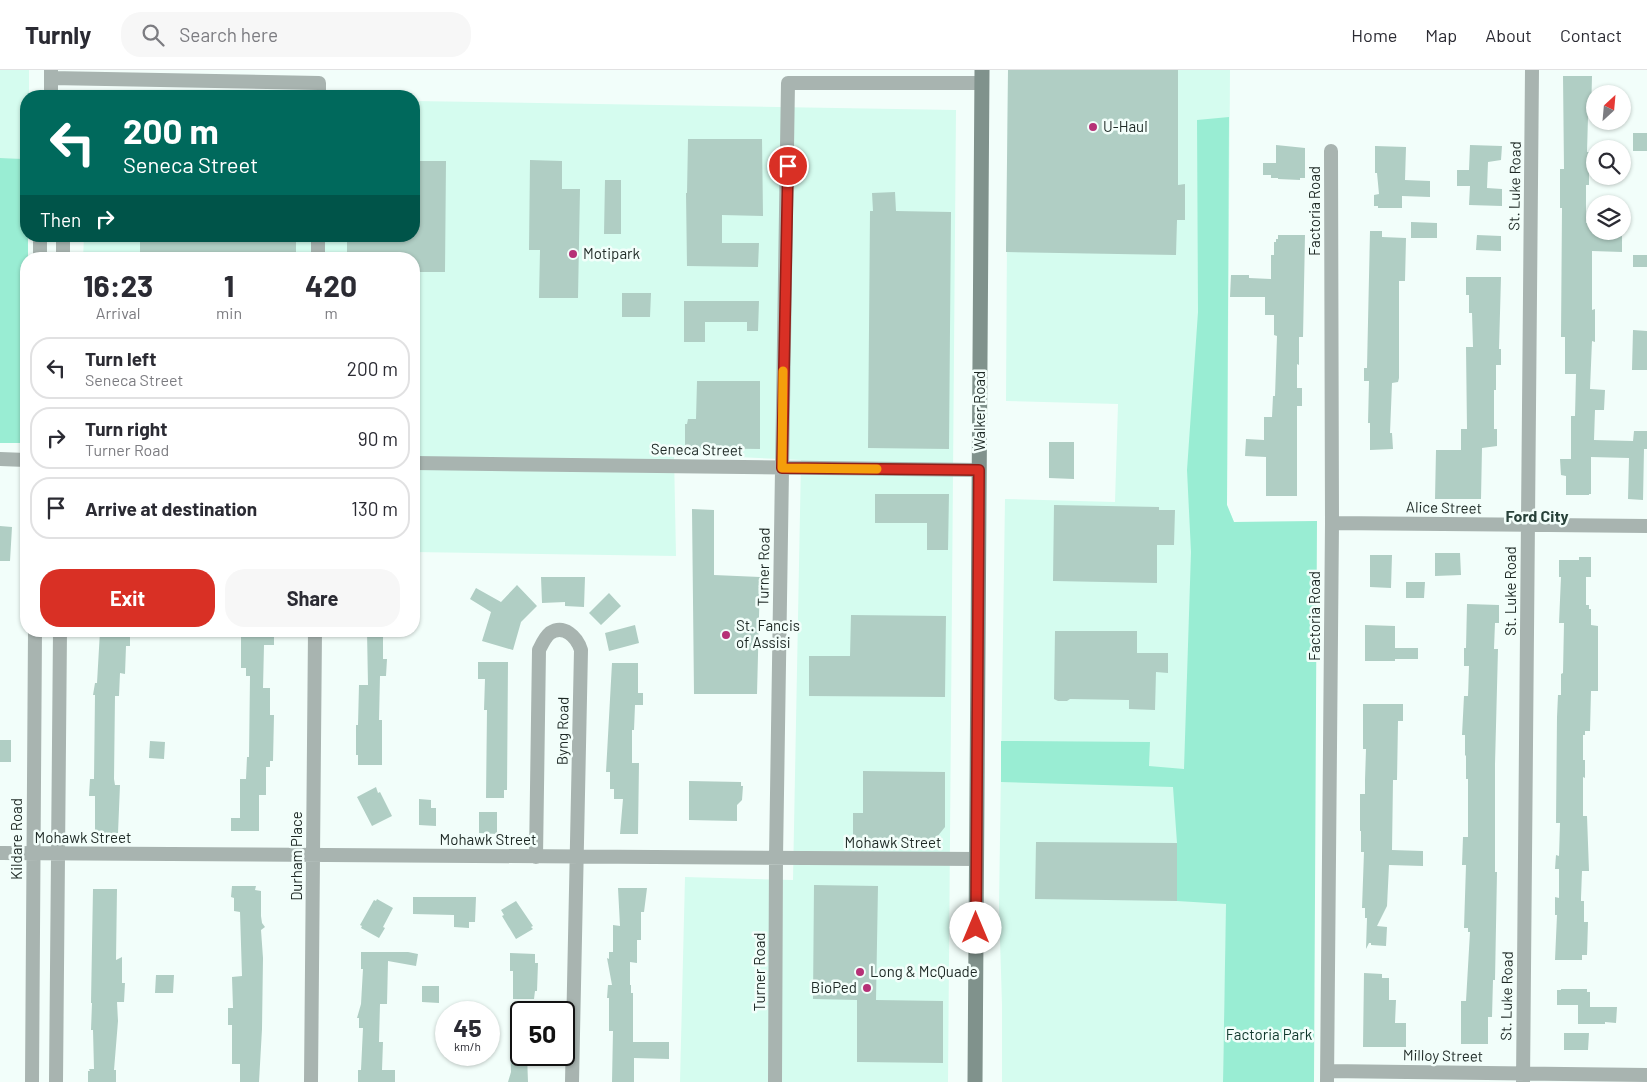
<!DOCTYPE html>
<style>
body{margin:0;font-family:Barlow,sans-serif;background:#f7f7f7;color:#2b2b33;height:100vh;display:flex;flex-direction:column;font-size:19px;white-space:nowrap}
*{box-sizing:border-box;margin:0}
p{font-size:16px;color:#7c7c81}
.icon{flex:none;width:28px;height:28px;fill:none;stroke:currentColor;stroke-width:2;stroke-linecap:round;stroke-linejoin:round}
.map{position:relative;flex:1;overflow:hidden}
.sheet{position:absolute;left:20px;top:182px;width:400px;height:385px;display:flex;flex-direction:column;background:#fff;border-radius:20px;box-shadow:0 1px 4px #0004}
.sheet>*{flex:none}
.hud{position:absolute;left:20px;top:20px;width:400px;height:152px;border-radius:20px;box-shadow:0 1px 4px #0004;background:#00695c;color:#fff;overflow:hidden}
.needle{width:32px;rotate:26deg}
.controls{position:absolute;left:1586px;top:15px;display:grid;gap:10px}
.controls a{display:grid;place-items:center;width:45px;height:45px;border-radius:50%;background:#fff;box-shadow:0 1px 4px #0004;font-size:25px}
.speed{position:absolute;left:435px;top:931px;display:flex;gap:10px;font-size:25px;font-weight:700;text-align:center}
.speed>*{display:grid;place-content:center;width:65px;height:65px;border-radius:50%;background:#fff;box-shadow:0 1px 4px #0004;line-height:1}
.speed small{font-size:12px;font-weight:400}
.speed .limit{border:2px solid #111;border-radius:8px;background:#fff;color:#111}
.pin{position:absolute;display:grid;place-items:center;width:42px;height:42px;color:#fff;margin:-21px;border:2px solid #fff;border-radius:50%;box-shadow:0 1px 5px #0007}
.me{position:absolute;width:55px;margin:-28px;rotate:0deg;stroke-linejoin:round;filter:drop-shadow(0 0 4px #0008)}
.turn{display:flex;align-items:center;gap:18px;height:105px;padding:0 20px;font-size:22px}
.turn .icon{width:65px;height:65px;stroke-width:2.5}
.turn b{display:block;font-size:35px;line-height:42px}
.then{display:flex;align-items:center;height:48px;padding:0 20px;background:#0003;gap:10px;font-size:19px}
.eta{display:flex;justify-content:space-evenly;align-items:center;height:85px;text-align:center}
.eta b{font-size:30px;font-weight:700;line-height:35px}
.button{display:flex;gap:10px;margin-top:auto;padding:10px 20px}
.button a{flex:1;height:58px;border-radius:20px;background:#d93025;color:#fff;font-size:20px;font-weight:700;line-height:58px;text-align:center}
.button a+a{background:#f7f7f7;color:#2b2b33}
ul{padding:0;list-style:none}
li{display:flex;align-items:center;gap:15px;height:62px;margin:0 10px 8px;padding:0 10px;border:2px solid #e1e1e2;border-radius:20px}
li div{flex:1}
li b{display:block;font-size:19px}
li em{font-style:normal}
header{display:flex;align-items:center;gap:30px;box-sizing:border-box;height:70px;padding:0 25px;background:#fff;border-bottom:1px solid #e1e1e2}
header strong{font-size:24px}
nav{display:flex;gap:28px;margin-inline-start:auto;font-size:18px}
.search{width:350px;height:45px;background:#f7f7f7;display:flex;align-items:center;gap:12px;box-sizing:border-box;padding:0 18px;border-radius:20px;color:#7c7c81;font-size:19px}
.map>svg:first-child{display:block}
.built{fill:#d5fcef}
.green{fill:#99edd3}
.building{fill:#b0cec4}
.lines{fill:none;stroke-linecap:round;stroke-linejoin:round}
.street{stroke:#a8b4b0;stroke-width:14}
.secondary{stroke:#80928c;stroke-width:15}
.route-casing{stroke:#8d1f18;stroke-width:12}
.route{stroke:#d93025;stroke-width:9}
.slow{stroke:#f59e0b;stroke-width:9}
.poi-dot{fill:#b63177;stroke:#f2fefa;stroke-width:2}
.labels{text-anchor:middle;stroke-width:5;stroke-linejoin:round;paint-order:stroke}
.poi-label{font-size:15px;fill:#1e2925;stroke:#f2fefa;text-anchor:start}
.street-label{font-size:15px;fill:#1e2925;stroke:#f2fefa}
.park-label{font-size:15px;fill:#10382d;stroke:#f2fefa}
.neighbourhood-label{font-size:16px;font-weight:bold;fill:#284139;stroke:#f2fefa}
</style>
<header>
<strong>Turnly</strong>
<div class="search"><svg class="icon" aria-label="search" viewBox="0 0 24 24"><circle cx="10" cy="10" r="6"/><path d="M15 15l6 6"/></svg>Search here</div>
<nav><a>Home</a><a>Map</a><a>About</a><a>Contact</a></nav>
</header>
<div class="map">
<svg width="1647" height="1012" viewBox="0 0 1647 1012">
<rect width="100%" height="100%" fill="#f2fefa"/>
<!-- built -->
<path class="built" d="M0 0H29V26H26V89L0 88Z
M1008 0H1230L1227 435 1234 452 1223 1012H1002V935L999 837 1005 429 1115 432 1118 334 1006 331Z
M414 31 956 40 948 1012H680L685 807 793 810 801 390 674 384 676 486 414 482V189H83L84 166H414Z"/>
<!-- green -->
<path class="green" d="M1229 47 1227 435 1234 452 1317 451 1314 1012H1223L1226 834 1177 831V773L1173 717 1001 712V671L1150 672 1149 696 1184 699 1191 482 1187 400 1198 242 1197 50Z
M0 88 26 89V166H28V189H26V373H0Z"/>
<!-- building -->
<path class="building" d="M1008 0H1178V115L1185 114V150H1177L1176 185 1006 182Z
M1563 6H1592L1591 47H1588L1587 82H1591V94H1589V115H1586V153H1595V161H1597V166H1622V182L1592 181V240L1595 239V272L1592 271 1590 319 1605 320 1604 340H1595L1594 370 1633 371 1634 361H1647V379H1644L1643 430 1628 429 1629 388 1591 387V424H1589V425H1566V406L1561 405 1560 389H1571V346H1575L1576 304H1565V267H1561L1562 138H1560V99H1564Z
M1633 63H1647V81H1633Z
M688 69H762L763 146 722 145V173H759L758 197 687 196 686 123H687Z
M1276 75 1305 78V108H1300V110L1278 109V108H1271V105H1263V93H1276Z
M1470 75 1502 76 1501 90 1488 92 1487 118 1502 119V136L1469 135 1470 116H1457V100H1469Z
M1375 76 1406 77 1405 110 1430 111V127L1402 126V138H1378V136H1374V125L1379 124 1377 103H1375Z
M530 90 562 91V119H580L578 228H539L540 180H529Z
M414 91H446L445 202H414V189H347V166H414Z
M605 110H621V164H604Z
M895 122 896 141 951 142 949 379 868 378 870 141H873L872 123Z
M1411 152 1437 153V168H1411Z
M1370 161H1382V167L1406 168 1405 211H1399V308L1398 312 1392 313 1390 363H1392L1393 379 1370 380V353H1368L1369 311H1364V298H1367Z
M1278 165H1305L1303 267H1299V295L1297 294V318H1302V336H1297V426H1266V387L1245 386 1246 369 1264 370V347H1272L1273 326H1275L1277 266 1274 265V245H1265V227H1230L1231 205H1249V208L1271 209V185H1274V172H1276V169H1278Z
M1477 165 1501 166V181L1476 180Z
M140 166H296V189H140Z
M1633 185H1647V197H1633Z
M1466 207H1501L1499 279H1501V295H1496V320H1494V359H1497V376L1482 378 1481 429H1435L1436 380H1461V359H1467L1466 277H1473L1472 243H1469V225H1466Z
M622 223H651L650 247H622Z
M684 231H759L758 261H747V252H705V272H684Z
M1633 260 1647 261V300H1632Z
M697 311H760V379L685 378V354H687L688 349H696Z
M1049 372H1074V409L1049 408Z
M875 424H949L948 480H927V453H875Z
M1054 435 1159 437V440H1175L1174 475H1157V513L1053 511Z
M692 439 714 440V505L760 507 757 624H694Z
M0 456 12 457 10 491H0Z
M1435 483H1460L1461 505 1435 506Z
M1370 485H1392L1391 518 1370 517Z
M1579 487H1591V507H1586V535H1589V539H1591V555L1598 556V621H1591L1590 661H1585V665H1583V690H1585V708L1583 707V746H1587L1589 801H1582L1581 828V831H1584V852H1588L1587 885H1582V890H1555L1557 845H1555V827L1559 828V799H1555L1556 785 1559 786 1560 753H1556L1557 647 1558 625H1561V604L1563 603 1564 553H1559L1561 507H1559V490H1579Z
M541 507H585L584 537 565 536V532L542 533Z
M1406 512H1425L1424 528H1406Z
M517 515 537 536 521 552 513 580 482 571 491 542 470 529 476 518 501 532Z
M609 523 621 536 601 555 589 543Z
M1467 534 1499 535V553H1495L1494 579H1498L1495 694V802H1497L1495 910H1493L1492 947H1488V974H1461V931H1466L1470 862H1468V858H1464L1466 795H1462L1463 767H1468V709H1466V686L1465 685V665H1462L1464 626H1468L1469 596H1464V578H1466Z
M851 545 946 546 945 627 809 626V586H850Z
M635 555 639 573 609 581 605 563Z
M1365 555 1395 556V578H1418V589H1395V591H1365Z
M100 561H125V563H130V576H126L125 604 120 603 119 626H115L114 709 115 715H120L118 763H95V726H89L90 709H94L95 625H93L95 613H97Z
M241 561H274V575H264L263 618H270V645H274L273 691H270V697H266V725H259V761H231V748H240V709H246L247 687H249L250 606H246V598H241Z
M367 561H383V589H387L386 606H380L379 650H382V695H358V685H356V655H358L359 615H368Z
M1055 561H1137V583H1168V603L1156 602 1155 640 1129 639V630L1070 629 1067 631H1058L1054 629Z
M478 592H508L507 720H504V728H486L487 640H484L485 609H478Z
M612 593H638V623H643V635H635L634 660H632V693H639L638 764H620L623 729H614V719H610V702H606Z
M1363 634H1403V651H1398L1397 710H1393L1392 780 1423 781V796L1389 795 1387 836 1377 856 1387 857 1386 876 1371 875V873H1369L1366 879 1367 848H1365V838H1362L1364 782H1361V761H1360V724H1365V710L1366 679H1363Z
M0 670H11V692H0Z
M150 671 165 672 164 689 149 688Z
M863 701 945 702V757L937 767V771L853 770V743H863Z
M689 711 741 712V716H743L742 730 737 735V751L689 750Z
M376 717 378 723 380 722 392 746 372 756 357 727Z
M419 729 431 730V738H436V756L419 755Z
M479 742H497V764L479 763Z
M1036 772 1177 773V831L1035 829Z
M814 815 878 816 876 930 943 931V993L857 992V930L813 929Z
M232 816H256L255 820 261 821V846L262 853 265 857 261 860 263 888 262 959 259 1012H240V994H232V955H228V938H233L232 907 242 906 240 842 234 841V828L231 827Z
M618 818H647L644 842H641V870H637V893L630 892V915H631V923H633V972H669V989L634 988V1012H612L613 961H609V928H607L608 915H612L607 888 609 889V882H613V855L620 856Z
M93 819H117L116 890 122 887V913H125L124 932H117L118 951 114 1000H116V1012H88V1001H90L89 999H94L93 960H91L92 933H91Z
M413 827H476L475 852H469V858L454 857V845L413 844Z
M377 829 393 838 383 857 385 858 379 868 361 858 362 856 360 855 374 830 376 831Z
M516 831 533 856 531 857 533 859 516 869 502 846 504 845 501 840Z
M361 882H408L418 884 416 896 388 891 387 934H380L379 972H383L382 1000H395V1012H358V1000H361L363 958H359V948H357L361 934 363 899H361Z
M510 883 535 884V893H538L537 921H535L534 929H513V901H510Z
M1364 903 1382 904V908H1389V930H1396L1395 953H1406V977H1363Z
M156 905H174L173 923H155Z
M422 916H439V933L422 932Z
M1561 919H1587V922H1590V937H1617L1616 953 1605 952V954H1578V935H1557V920H1561Z
M1564 963H1589L1588 980H1564Z
M510 973H521V985H527L528 1012H508L511 1002Z"/>
<g class="lines">
<!-- street -->
<path class="street" d="M51 8 319 13V26
M51 26V0
M40 189V166
M63 189V166
M318 189V166
M0 389 26 390
M414 393 979 400
M1332 453 1647 456
M0 783 977 789
M536 787 539 580C542 574 545 567 550 563 564 554 577 567 581 580L572 1012
M1328 1001 1647 1005
M32 1012 35 561
M56 1012 60 561
M311 1012 315 561
M775 1012 776 788 788 13H982
M1327 1012 1332 453 1331 81
M1523 1012 1532 0"/>
<!-- secondary -->
<path class="secondary" d="M975 1012 982 0"/>
</g>
<g class="lines">
<defs>
<path id="route" d="M788 96 782 398 979 400 976 858"/>
</defs>
<!-- route casing -->
<use href="#route" class="route-casing"/>
<!-- route -->
<use href="#route" class="route"/>
<!-- slow -->
<path class="slow" d="M783 301 782 398 877 399"/>
</g>
<!-- markers -->
<g class="poi-dot">
<circle cx="1093" cy="57" r="5"/>
<circle cx="573" cy="184" r="5"/>
<circle cx="726" cy="565" r="5"/>
<circle cx="860" cy="902" r="5"/>
<circle cx="867" cy="918" r="5"/>
</g>
<g class="labels">
<!-- poi labels -->
<g class="poi-label">
<text x="1103" y="62">U-Haul</text>
<text x="583" y="189">Motipark</text>
<text x="736" y="561">St. Fancis<tspan x="736" dy="17">of Assisi</tspan></text>
<text x="870" y="907">Long &amp; McQuade</text>
<text x="857" y="923" text-anchor="end">BioPed</text>
</g>
<!-- street labels -->
<g class="street-label">
<text transform="translate(1515 116) rotate(-89)" y="5">St. Luke Road</text>
<text transform="translate(1315 141) rotate(-90)" y="5">Factoria Road</text>
<text transform="translate(980 341) rotate(-90)" y="5">Walker Road</text>
<text transform="translate(697 380) rotate(1)" y="5">Seneca Street</text>
<text transform="translate(1444 438) rotate(1)" y="5">Alice Street</text>
<text transform="translate(764 497) rotate(-89)" y="5">Turner Road</text>
<text transform="translate(1511 521) rotate(-90)" y="5">St. Luke Road</text>
<text transform="translate(1315 546) rotate(-90)" y="5">Factoria Road</text>
<text transform="translate(563 661) rotate(-89)" y="5">Byng Road</text>
<text x="83" y="773">Mohawk Street</text>
<text transform="translate(17 769) rotate(-90)" y="5">Kildare Road</text>
<text x="488" y="775">Mohawk Street</text>
<text x="893" y="778">Mohawk Street</text>
<text transform="translate(297 786) rotate(-90)" y="5">Durham Place</text>
<text transform="translate(760 902) rotate(-90)" y="5">Turner Road</text>
<text transform="translate(1507 926) rotate(-89)" y="5">St. Luke Road</text>
<text transform="translate(1443 986) rotate(1)" y="5">Milloy Street</text>
</g>
<!-- park labels -->
<g class="park-label">
<text x="1269" y="970">Factoria Park</text>
</g>
<!-- neighbourhood labels -->
<g class="neighbourhood-label">
<text x="1537" y="452">Ford City</text>
</g>
</g>
</svg>
<div class="controls">
<a><svg class="needle" viewBox="-14 -14 28 28"><path d="M0-13l5 13h-10z" fill="#e53935"/><path d="M0 13l5-13h-10z" fill="#7c7c81"/></svg></a>
<a><svg class="icon" aria-label="search" viewBox="0 0 24 24"><circle cx="10" cy="10" r="6"/><path d="M15 15l6 6"/></svg></a>
<a><svg class="icon" aria-label="layers" viewBox="0 0 24 24"><path d="M12 4l9 5-9 5-9-5zM3 14l9 5 9-5"/></svg></a>
</div>
<div class="speed"><div>45<small>km/h</small></div><div class="limit">50</div></div>
<div class="pin" style="left:788px;top:96px;background:#d93025"><svg class="icon" aria-label="arrive" viewBox="0 0 24 24"><path d="M6 21V4h12l-3 4 3 4H6"/></svg></div>
<svg class="me" style="left:976px;top:858px" viewBox="-20 -20 40 40"><circle r="19" fill="#fff"/><path d="M0-13L10 11 0 6-10 11z" fill="#d93025"/></svg>
<div class="hud">
<div class="turn"><svg class="icon" aria-label="left" viewBox="0 0 24 24"><path d="M17 20v-9H6M10 6l-5 5 5 5"/></svg><div><b>200 m</b>Seneca Street</div></div>
<div class="then">Then<svg class="icon" aria-label="right" viewBox="0 0 24 24"><path d="M7 20v-9h11M14 6l5 5-5 5"/></svg></div>
</div>
<section class="sheet">
<div class="eta">
<div><b>16:23</b><p>Arrival</p></div>
<div><b>1</b><p>min</p></div>
<div><b>420</b><p>m</p></div>
</div>
<ul>
<li><svg class="icon" aria-label="left" viewBox="0 0 24 24"><path d="M17 20v-9H6M10 6l-5 5 5 5"/></svg><div><b>Turn left</b><p>Seneca Street</p></div><em>200 m</em></li>
<li><svg class="icon" aria-label="right" viewBox="0 0 24 24"><path d="M7 20v-9h11M14 6l5 5-5 5"/></svg><div><b>Turn right</b><p>Turner Road</p></div><em>90 m</em></li>
<li><svg class="icon" aria-label="arrive" viewBox="0 0 24 24"><path d="M6 21V4h12l-3 4 3 4H6"/></svg><div><b>Arrive at destination</b></div><em>130 m</em></li>
</ul>
<div class="button"><a>Exit</a><a>Share</a></div>
</section>
</div>
